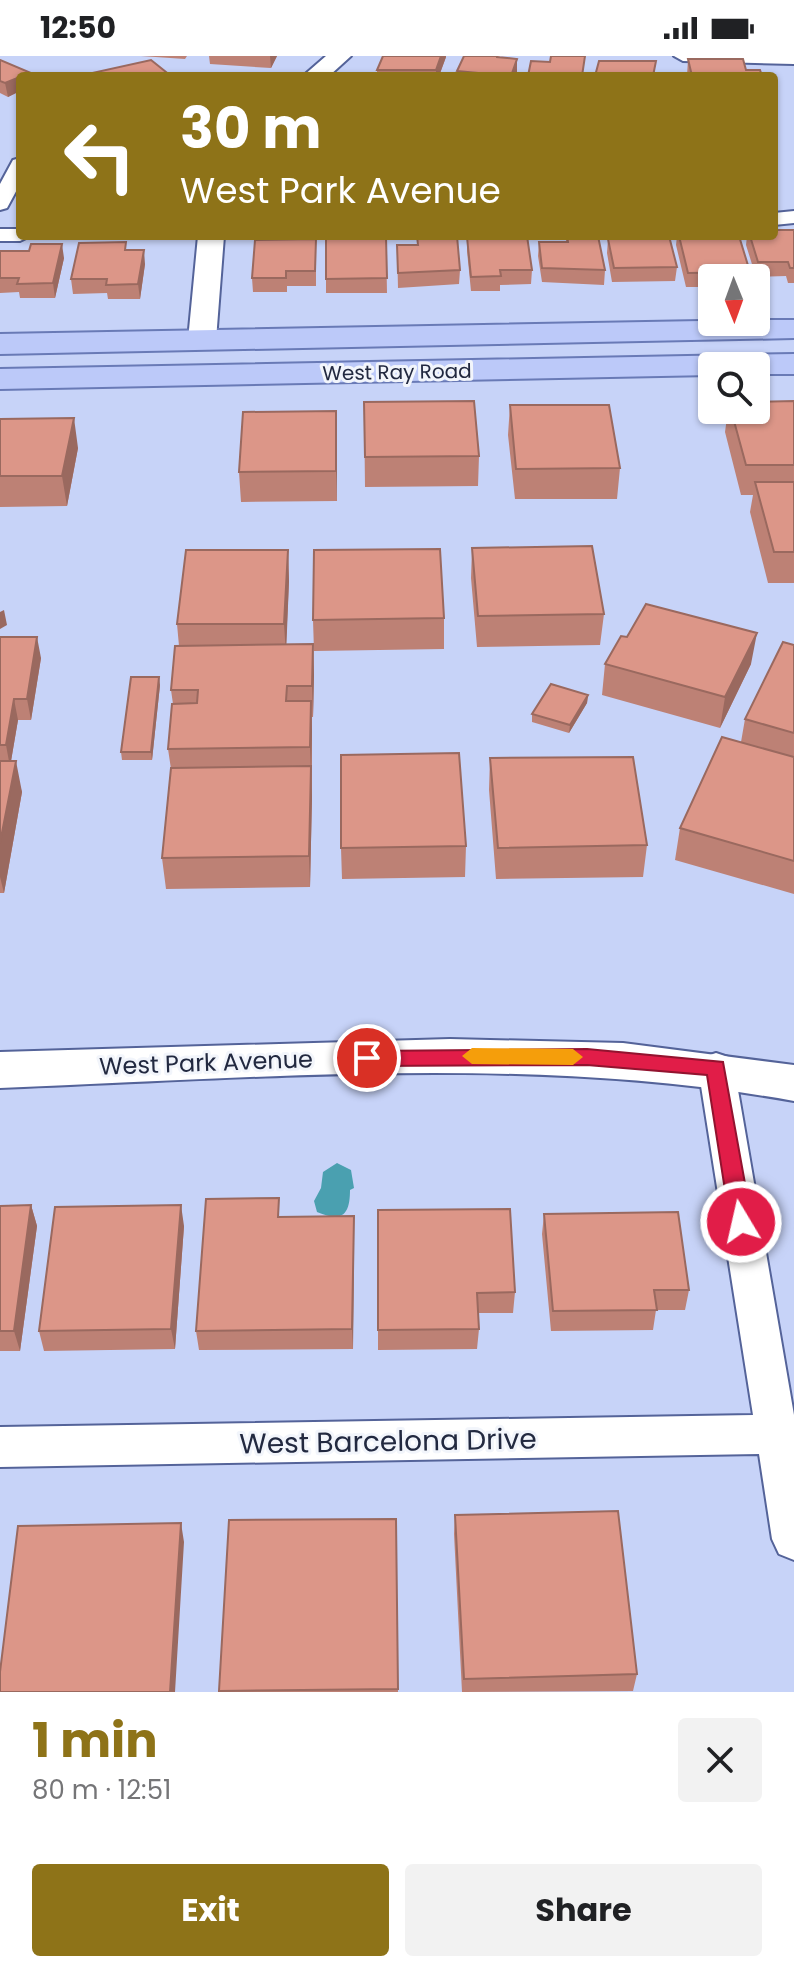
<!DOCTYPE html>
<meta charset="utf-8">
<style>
body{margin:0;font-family:Poppins,sans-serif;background:#f2f2f2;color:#202124;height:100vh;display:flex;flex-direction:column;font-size:30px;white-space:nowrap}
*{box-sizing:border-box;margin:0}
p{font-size:26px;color:#757577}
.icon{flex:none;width:44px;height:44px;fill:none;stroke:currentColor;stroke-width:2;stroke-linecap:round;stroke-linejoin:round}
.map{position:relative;height:1636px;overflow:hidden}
.drawer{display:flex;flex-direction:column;background:#fff;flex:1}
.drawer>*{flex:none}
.hud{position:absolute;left:16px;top:16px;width:762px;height:168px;border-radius:8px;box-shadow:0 2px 6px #0004;background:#8e7318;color:#fff;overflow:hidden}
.needle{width:52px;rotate:179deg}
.buttons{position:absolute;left:698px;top:208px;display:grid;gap:16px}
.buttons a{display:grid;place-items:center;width:72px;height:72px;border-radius:8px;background:#fff;box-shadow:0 2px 6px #0004;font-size:40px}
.pin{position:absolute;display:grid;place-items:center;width:68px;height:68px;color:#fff;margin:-34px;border:4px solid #fff;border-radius:50%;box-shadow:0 2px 8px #0007}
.me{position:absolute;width:88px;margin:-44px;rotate:351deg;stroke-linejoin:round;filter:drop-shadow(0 0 6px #0008)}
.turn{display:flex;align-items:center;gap:28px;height:168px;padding:0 32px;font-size:36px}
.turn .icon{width:104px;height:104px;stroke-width:2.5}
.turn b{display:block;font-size:56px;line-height:68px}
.round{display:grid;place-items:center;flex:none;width:84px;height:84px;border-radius:8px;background:#f2f2f2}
.overview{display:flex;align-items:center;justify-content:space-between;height:136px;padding:0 32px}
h1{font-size:48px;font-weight:700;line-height:60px;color:#8e7318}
.primary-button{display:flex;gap:16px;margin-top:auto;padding:16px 32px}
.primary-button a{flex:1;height:92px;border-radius:8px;background:#8e7318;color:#fff;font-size:32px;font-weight:700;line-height:92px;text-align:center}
.primary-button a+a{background:#f2f2f2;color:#202124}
.status{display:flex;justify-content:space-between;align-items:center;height:56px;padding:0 40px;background:#fff;direction:ltr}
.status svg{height:22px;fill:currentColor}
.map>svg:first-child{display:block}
.water{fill:#4aa0b0}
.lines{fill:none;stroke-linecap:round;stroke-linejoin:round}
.minor-casing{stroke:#546399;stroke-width:4}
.tertiary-casing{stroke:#546399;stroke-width:4}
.primary-casing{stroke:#697ab6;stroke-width:4}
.minor{fill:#fff;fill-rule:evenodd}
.tertiary{fill:#fff;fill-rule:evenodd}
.primary{fill:#bcc9f9;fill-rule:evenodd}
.wall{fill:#bd8175}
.shaded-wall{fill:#9a695f}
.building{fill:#dc9688;stroke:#9a695f;stroke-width:2}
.route{fill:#e11d48;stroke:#92132f;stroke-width:2}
.slow{fill:#f59e0b}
.labels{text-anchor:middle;stroke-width:6;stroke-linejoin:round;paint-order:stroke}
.far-street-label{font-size:20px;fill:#222940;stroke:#f2f5fb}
.street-label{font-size:24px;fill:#222940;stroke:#f2f5fb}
.near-street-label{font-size:28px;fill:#222940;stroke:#f2f5fb}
</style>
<div class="status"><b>12:50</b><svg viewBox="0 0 49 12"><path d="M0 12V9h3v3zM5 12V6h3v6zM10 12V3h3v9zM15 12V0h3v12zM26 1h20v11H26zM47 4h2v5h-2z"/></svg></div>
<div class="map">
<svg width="794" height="1636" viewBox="0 0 794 1636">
<rect width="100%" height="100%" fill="#c7d3f8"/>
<!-- water -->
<path class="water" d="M337 1107 351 1114 354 1132 350 1134C350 1159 342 1167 317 1156L314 1145 321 1132 323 1116Z"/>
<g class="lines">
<defs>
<path id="minor" d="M674 0H794V8L683 5Z
M20 102V128L7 152 0 154V128L13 104Z
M794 155V167L774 169V157Z
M0 173H20V180H30L20 185H0Z
M716 997 728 1001 734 1011 794 1359V1504L779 1498 772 1483 759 1398 0 1411V1371L753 1359 698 1011 704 1001Z"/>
<path id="tertiary" d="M326 0H351L329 20H303Z
M198 180H224L216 284 212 290H192L188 284Z
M450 983 623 987 794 1009V1045C533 998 264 1022 0 1032V996Z"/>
<path id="primary" d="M756 264H794V282L0 298V278Z
M794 298V318H756V310H712V319L0 333V313Z"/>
</defs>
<!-- minor casing -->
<use href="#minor" class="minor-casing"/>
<!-- tertiary casing -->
<use href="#tertiary" class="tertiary-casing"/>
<!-- primary casing -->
<use href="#primary" class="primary-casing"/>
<!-- minor -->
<use href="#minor" class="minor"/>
<!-- tertiary -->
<use href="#tertiary" class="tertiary"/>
<!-- primary -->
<use href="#primary" class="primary"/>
</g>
<!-- wall -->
<path class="wall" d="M141 0H187L185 3Z
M209 0H277L271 12 210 8Z
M464 0H499L517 16 515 20H457V15Z
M446 1 439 20H377V14Z
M688 3 762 20H687Z
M0 4 20 20V35L8 41 0 37Z
M794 174V227H788L786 220 756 221 746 189 747 180H774Z
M566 180H598L605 214 604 229 542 226 538 200 539 186H566Z
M622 180H669L677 211 675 225 612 226 607 197 608 183H622Z
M677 180H739L750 216V222H712V231H686L676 189Z
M386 181 387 237H326V223Z
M467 181 532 214 531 228 500 229V235H471L467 195Z
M397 189 460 214 459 228 398 232Z
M127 194 145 208 140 243H108L107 237 73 238 71 223Z
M0 195 64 202 55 242H20L19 236 0 237Z
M316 197V230H287V236H253L252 222Z
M794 345V527H768L750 456 753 439H741L725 376 728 354H756Z
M364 346 479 400 478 430 365 431Z
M510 349 620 412 617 443H515L508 379Z
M336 355 337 445 241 446 239 416Z
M0 363 78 392 67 450 0 451Z
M472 492 604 558 600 589 477 591 471 522Z
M288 494 289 525 286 588H313L314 619 313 661H312V741L310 831 166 833 162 802 171 713 168 693 173 648 171 634 179 590 177 568Z
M444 562V593L314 595 313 564Z
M0 581 41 602 31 664H18L11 705 22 736 4 837H0Z
M794 589V838L675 804 680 772 741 686 745 663Z
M605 608H751L720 672 602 639Z
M160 629 152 704H122L121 696Z
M588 639 587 647 569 677 532 666V658Z
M490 702 647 789 643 821 496 823 489 734Z
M466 790 465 821 342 823 341 792Z
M31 1149 37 1170 20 1295H0V1150Z
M378 1154 515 1236 513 1257H478L479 1273 477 1293 378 1294Z
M544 1158 689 1234 685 1254H656L653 1274 551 1275 542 1178Z
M354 1160 353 1293 199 1294 196 1275Z
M184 1170 175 1293 44 1295 39 1275Z
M455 1459 637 1618 633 1635 462 1636 454 1478Z
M396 1463 398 1636H219L229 1464Z"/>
<!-- shaded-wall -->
<path class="shaded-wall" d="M270 0H277L271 12Z
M441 0H446V1L439 20H436V14Z
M517 3V16L515 20H511Z
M20 21V35L8 41 5 27Z
M62 188 64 202 55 242 53 227Z
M144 194 145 208 140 243 138 228Z
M336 355 337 385V445L336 415Z
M74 362 78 392 67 450 62 420Z
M288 494 289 525 286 599 284 568Z
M4 554 7 569 0 573V556Z
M757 577 751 608 720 672 725 641Z
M37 581 41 602 31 664 27 643Z
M313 588 314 619 313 661 312 630Z
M159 621 160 629 152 704 151 696Z
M588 639 587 647 569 677 570 669Z
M14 643 18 664 10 711 6 689Z
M311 645 312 676 311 722 310 691Z
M16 705 22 736 4 837 0 821V787Z
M311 710 312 741 310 831 309 800Z
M31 1149 37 1170 20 1295 14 1275Z
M181 1149 184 1170 175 1293 171 1273Z
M354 1160V1181L353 1293 352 1273Z
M181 1467 184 1486 175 1636H170Z"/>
<!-- building -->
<path class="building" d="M383 0H441L436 14H377Z
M464 0H497V1L517 3 511 20 457 15Z
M551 0H585L582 20H528L531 5 550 6Z
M688 3H743L746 14H760L762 20H692Z
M0 4 31 17 20 20V21L5 27 0 25Z
M151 4 171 20H95L92 17Z
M599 5H656L653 20H595Z
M774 174H794V212H790L788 206H758L750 180H774Z
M417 180H457L460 214 398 217 397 189H418Z
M527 180 532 214H500L501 220 471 221 467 181Z
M567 180H598L605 214 542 212 539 186H568Z
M624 180H669L677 211 614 212 608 183H624Z
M679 180H739L750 216 688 217Z
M386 181 387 222 326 223V182Z
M316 183 315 215H286V222H252L255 184Z
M126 186 125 194H144L138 228 106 229 107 223H71L79 187Z
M31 188H62L53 227 17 228 19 222H0V195H29Z
M474 345 479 400 365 401 364 346Z
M794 345V409H746L731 354H756V346Z
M510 349H609L620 412 516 413Z
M336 355V415L239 416 243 356Z
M74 362 62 420H0V363Z
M755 426H794V496H774Z
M592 490 604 558 478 560 472 492Z
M440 493 444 562 313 564 314 494Z
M186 494H288L284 568H177Z
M646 548 757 577 725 641 605 608 621 580 627 581Z
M0 581H37L27 643H14L6 689H0Z
M783 586 794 589V677L745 663Z
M313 588 312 630H287L286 645H311L310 691 168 693 172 648 197 647 198 634H171L175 590Z
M131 621H159L151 696H121Z
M551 628 588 639 570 669 532 658Z
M722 681 794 701V805L680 772Z
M459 697 466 790 341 792V699Z
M633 701 647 789 498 792 490 702Z
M0 705H16L0 787Z
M311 710 309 800 162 802 171 712Z
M279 1142 278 1161 354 1160 352 1273 196 1275 206 1143Z
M31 1149 14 1275H0V1150Z
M181 1149 171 1273 39 1275 55 1151Z
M510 1153 515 1236 477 1237 479 1273 378 1274V1154Z
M678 1156 689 1234H654L657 1254 553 1255 544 1158Z
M618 1455 637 1618 464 1623 455 1459Z
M396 1463 398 1633 219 1635 229 1464Z
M181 1467 170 1636H0V1616L18 1470Z"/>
<!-- route -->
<path class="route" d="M587 993 723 1006 752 1166 748 1172H733L730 1166 707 1019 587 1009 367 1010 357 1002 367 995Z"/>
<!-- slow -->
<path class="slow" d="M472 992 573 993 583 1001 573 1009 472 1008 462 1000Z"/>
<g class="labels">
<!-- far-street labels -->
<g class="far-street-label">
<text transform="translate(397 316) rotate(-1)" y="7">West Ray Road</text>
</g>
<!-- street labels -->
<g class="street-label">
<text transform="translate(206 1007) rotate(-2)" y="8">West Park Avenue</text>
</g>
<!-- near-street labels -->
<g class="near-street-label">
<text transform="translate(388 1385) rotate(-1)" y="10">West Barcelona Drive</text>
</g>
</g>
</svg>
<div class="buttons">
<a><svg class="needle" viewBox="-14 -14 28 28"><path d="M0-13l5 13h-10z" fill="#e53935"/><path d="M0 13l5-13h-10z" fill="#757577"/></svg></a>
<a><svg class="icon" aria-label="search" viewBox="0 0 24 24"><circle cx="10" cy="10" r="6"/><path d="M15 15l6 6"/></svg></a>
</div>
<div class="pin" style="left:367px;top:1002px;background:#d93025"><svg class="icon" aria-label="arrive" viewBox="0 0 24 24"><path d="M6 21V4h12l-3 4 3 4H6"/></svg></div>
<svg class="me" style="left:741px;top:1166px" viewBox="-20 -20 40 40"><circle r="17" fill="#e11d48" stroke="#fff" stroke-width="3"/><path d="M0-11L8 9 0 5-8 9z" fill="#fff"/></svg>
<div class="hud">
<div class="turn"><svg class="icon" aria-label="left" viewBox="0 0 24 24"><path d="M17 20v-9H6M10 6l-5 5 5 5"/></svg><div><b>30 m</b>West Park Avenue</div></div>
</div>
</div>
<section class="drawer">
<div class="overview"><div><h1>1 min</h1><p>80 m · 12:51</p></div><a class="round"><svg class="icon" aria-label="close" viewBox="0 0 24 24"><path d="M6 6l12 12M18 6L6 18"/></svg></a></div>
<div class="primary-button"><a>Exit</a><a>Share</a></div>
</section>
